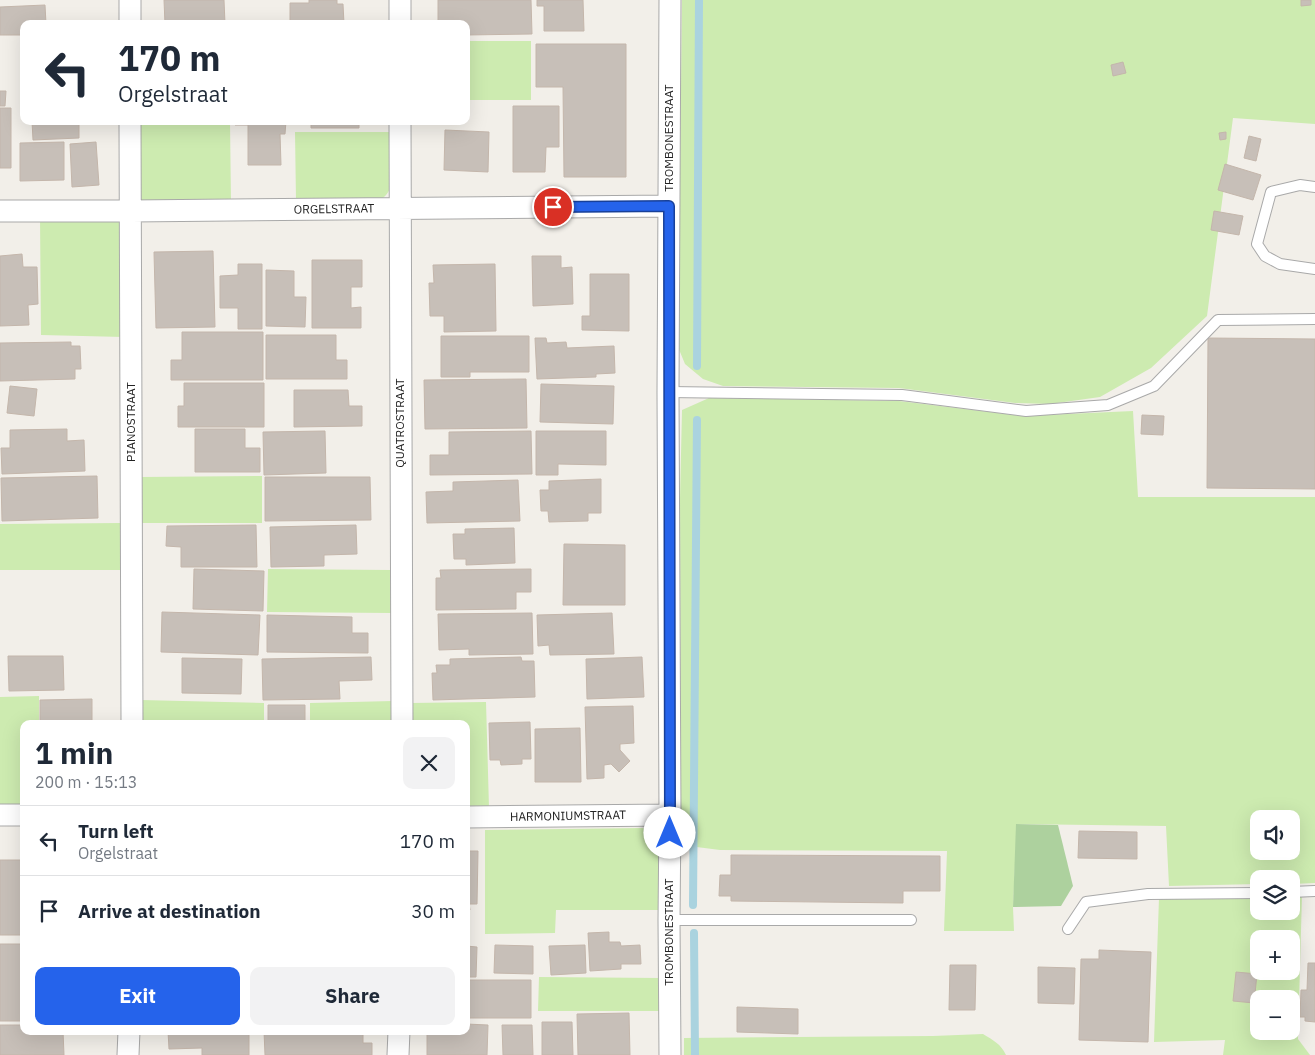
<!DOCTYPE html>
<meta charset="utf-8">
<style>
body{margin:0;font-family:"IBM Plex Sans",sans-serif;background:#f2f2f3;color:#1f2937;height:100vh;display:flex;flex-direction:column;font-size:19px;white-space:nowrap}
*{box-sizing:border-box;margin:0}
p{font-size:16px;color:#747a83}
.icon{flex:none;width:28px;height:28px;fill:none;stroke:currentColor;stroke-width:2;stroke-linecap:round;stroke-linejoin:round}
.map{position:relative;flex:1;overflow:hidden}
.sheet{position:absolute;left:20px;top:720px;width:450px;height:315px;display:flex;flex-direction:column;background:#fff;border-radius:10px;box-shadow:0 5px 20px #0002}
.sheet>*{flex:none}
.guide{position:absolute;left:20px;top:20px;width:450px;height:105px;border-radius:10px;box-shadow:0 5px 20px #0002;background:#fff;color:#1f2937;overflow:hidden}
.tools{position:absolute;left:1250px;top:810px;display:grid;gap:10px}
.tools a{display:grid;place-items:center;width:50px;height:50px;border-radius:10px;background:#fff;box-shadow:0 5px 20px #0002;font-size:25px}
.pin{position:absolute;display:grid;place-items:center;width:42px;height:42px;color:#fff;margin:-21px;border:2px solid #fff;border-radius:50%;box-shadow:0 1px 5px #0007}
.me{position:absolute;width:55px;margin:-28px;rotate:0deg;stroke-linejoin:round;filter:drop-shadow(0 0 4px #0008)}
.turn{display:flex;align-items:center;gap:18px;height:105px;padding:0 15px;font-size:22px}
.turn .icon{width:65px;height:65px;stroke-width:2.5}
.turn b{display:block;font-size:35px;line-height:42px}
.round{display:grid;place-items:center;flex:none;width:52px;height:52px;border-radius:10px;background:#f2f2f3}
.summary{display:flex;align-items:center;justify-content:space-between;height:85px;padding:0 15px}
h1{font-size:30px;font-weight:800;line-height:38px}
.primary-button{display:flex;gap:10px;margin-top:auto;padding:10px 15px}
.primary-button a{flex:1;height:58px;border-radius:10px;background:#2563eb;color:#fff;font-size:20px;font-weight:800;line-height:58px;text-align:center}
.primary-button a+a{background:#f2f2f3;color:#1f2937}
ul{padding:0;list-style:none}
li{display:flex;align-items:center;gap:15px;height:70px;padding:0 15px;border-top:1px solid #e0e1e3}
li div{flex:1}
li b{display:block;font-size:19px}
li em{font-style:normal}
.map>svg:first-child{display:block}
.grass{fill:#cdebb0;fill-rule:evenodd}
.forest{fill:#add19e}
.lines{fill:none;stroke-linecap:round;stroke-linejoin:round}
.stream{stroke:#aad3df;stroke-width:8}
.building{fill:#c7bfb8;stroke:#c4b6ab}
.lane-casing{stroke:#a9a9a9;stroke-width:12}
.street-casing{stroke:#a9a9a9;stroke-width:23}
.lane{stroke:#fff;stroke-width:10}
.street{stroke:#fff;stroke-width:21}
.route-casing{stroke:#184099;stroke-width:12}
.route{stroke:#2563eb;stroke-width:9}
.labels{text-anchor:middle;stroke-width:4.5;stroke-linejoin:round;paint-order:stroke}
.street-label{font-size:12px;fill:#222;stroke:#fff}
</style>
<div class="map">
<svg width="1315" height="1055" viewBox="0 0 1315 1055">
<rect width="100%" height="100%" fill="#f2efe9"/>
<!-- grass -->
<path class="grass" d="M682 0H1315V124L1233 118 1207 316 1151 368 1100 397 1050 404 1015 403 899 388 723 386 703 379 685 364 678 347Z
M466 41H531V100H466Z
M136 121H230L231 204 142 203 138 197Z
M295 132H392V184C389 192 386 197 378 201H296Z
M40 216 121 221 124 337 41 335Z
M709 398 899 401 1023 416 1133 411 1138 497H1315V883L1291 884V879H1259V884L1169 886 1166 826 1017 824 1013 907 1014 931H944L947 851 720 850 681 845 680 498 682 410ZM1259 819H1291V851H1259Z
M262 476V523H141V477Z
M121 523V570H0V524Z
M268 569 392 570 391 613 267 612Z
M39 696V724H24V807L0 808V697Z
M141 700 264 703V724H141Z
M393 701V724H310V703Z
M486 702 489 807 466 808V724H410V703Z
M642 828 656 831 662 842V910H556L555 933 485 934V830Z
M1291 895H1302L1298 1039 1310 1055H1223L1225 1040 1154 1042 1159 898 1259 896V911H1291ZM1259 939H1291V971H1259ZM1259 999H1291V1031H1259Z
M539 977 661 978V1011H538Z
M983 1034C993 1040 1001 1044 1006 1055H684V1038L933 1036Z"/>
<!-- forest -->
<path class="forest" d="M1016 824 1058 825 1073 886 1061 906 1013 907Z"/>
<g class="lines">
<!-- stream -->
<path class="stream" d="M697 366 699 0
M693 905 697 420
M694 933 695 1055"/>
</g>
<!-- building -->
<path class="building" d="M164 0H224L225 24H165Z
M309 0H337V4H343L344 24H290V3H309Z
M438 0H531L532 34 466 35V24H438Z
M537 0H583L584 31H544V6H537Z
M1301 0H1311V5L1301 6Z
M45 5 46 24H24V35H0V7Z
M536 44H626V177H564L563 87H536Z
M1123 62 1126 73 1113 76 1111 65Z
M0 91H6L5 106H0Z
M513 106H559V147H546L545 172H513Z
M0 108H11V168H0Z
M32 121H79V138L33 140Z
M235 121H286L285 134H280L281 165H248V125H235Z
M311 121H359V128H311Z
M445 130 489 132 488 172 444 170Z
M1226 132V139L1220 140 1219 133Z
M1249 136 1261 139 1256 161 1244 158Z
M64 142V180L20 181V143Z
M96 142 99 185 72 187 70 144Z
M1225 164 1261 175 1253 200 1218 190Z
M1214 211 1243 216 1239 235 1211 230Z
M213 251 215 327 156 328 154 252Z
M22 254 23 267H37L38 304 28 305 29 325 0 326V256Z
M532 256H561V268L572 267 573 304 533 306Z
M312 260H362V287H351V308L361 307V328H312Z
M238 264H262V329H238V308H220V276L238 275Z
M495 264 496 331 444 332V316H430L429 283H434L433 265Z
M266 270 294 271V297H306L305 327 266 326Z
M590 274H629V331L582 330V316H590Z
M182 332H263V380H171V360H182Z
M266 335H336V360H347V379H266Z
M441 336H529V372H470V377H441Z
M535 338H546L547 343 566 342 567 348 614 346 615 373 596 374V377L537 379Z
M1208 338 1315 339V489L1207 488Z
M71 342V346H80L81 369H75V379L0 381V343Z
M526 379 527 428 425 429 424 380Z
M184 383H264V427H178V406H184Z
M541 384 614 386 613 424 540 422Z
M10 386 37 389 34 416 7 413Z
M294 390H348L349 406H362V426L294 427Z
M1142 415 1164 416 1163 435 1141 434Z
M67 429V441L84 440 85 471 2 474 1 448H10V430Z
M195 429H245V448H260V472H195Z
M325 431 326 473 264 475 263 432Z
M531 431 532 474 430 475V455H449V432Z
M536 431H606V465L558 464V475H536Z
M97 476 98 518 2 521 1 478Z
M265 477H370L371 520 265 521Z
M601 479V513H588V521L549 522 548 511H541L540 490H549V481Z
M518 480 520 521 427 523 426 492 453 491V482Z
M256 525 257 567H181V547L166 546 167 526Z
M356 525 357 554 324 555V566L271 567 270 527Z
M514 528 515 563 466 565V559H454L453 534H465V529Z
M564 544 625 545V605H563Z
M194 569 264 571 263 611 193 609Z
M531 569V592H516V609L436 610V578H441L440 570Z
M162 612 260 615 258 655 161 652Z
M532 613 533 654 469 655V649L439 650 438 614Z
M612 613 614 654 550 655 549 645 538 646 537 615Z
M267 615 352 617V633H368V653L267 652Z
M8 656H63L64 690 9 691Z
M371 657 372 680 339 681 340 699 263 700 262 659Z
M521 657 522 661H534L535 697 433 700 432 673H437L436 665H450V659Z
M642 657 644 697 587 699 586 659Z
M182 658 242 659 241 694 182 693Z
M92 699V724H40V700Z
M268 705H305V724H268Z
M633 706 634 743 620 744V750L630 761 619 772 611 764 604 765V778L587 779 585 707Z
M530 722 531 759H522V764L501 765 500 760H490L489 723Z
M580 728 581 782H535V729Z
M1079 831 1137 832V859L1078 858Z
M466 851H478L477 904H469L470 910 466 911Z
M731 855 940 856V891H903V903L731 901V896H719L720 875H731Z
M0 860H24V935H0Z
M609 932V942H620L621 946 640 945 641 964H621V969L590 971 588 933Z
M0 944H24V1021H0Z
M495 945 533 946V974L494 973Z
M585 945 586 973 551 975 549 946Z
M466 946 477 947 476 977H466Z
M1099 950 1151 952 1148 1042 1079 1040 1081 959H1099Z
M1308 963H1315V1022L1305 1021V1017H1300L1301 990H1307Z
M950 965H976L975 1010H949Z
M1038 967 1075 968 1074 1004 1038 1003Z
M1236 972 1257 974 1254 1003 1233 1001Z
M466 980H531V1018H467Z
M737 1007 798 1009V1034L737 1032Z
M629 1013 630 1055H578L577 1014Z
M542 1022H572L573 1055H542Z
M466 1024 488 1025 487 1055H427V1031H466Z
M0 1025H24V1031H63L64 1055H0Z
M502 1025H532L533 1055H503Z
M168 1031H249V1055H202V1048L169 1049Z
M264 1031H363V1043H372V1055H265Z"/>
<g class="lines">
<defs>
<path id="lane" d="M1315 187 1300 185 1271 192 1257 244 1265 256 1280 264 1315 269
M668 392 902 395 1026 411 1108 405 1154 386 1218 320 1315 319
M1291 892 1315 891
M669 920H911
M1068 929 1086 902 1148 894 1259 893"/>
<path id="street" d="M130 0V24
M400 24V0
M130 121 132 724
M400 121 402 724
M0 211H131L669 206
M0 815H24
M466 817 670 815
M128 1055 129 1031
M398 1055 399 1031
M670 1055 669 920 670 815 668 392 670 0"/>
</defs>
<!-- lane casing -->
<use href="#lane" class="lane-casing"/>
<!-- street casing -->
<use href="#street" class="street-casing"/>
<!-- lane -->
<use href="#lane" class="lane"/>
<!-- street -->
<use href="#street" class="street"/>
</g>
<g class="lines">
<defs>
<path id="route" d="M553 207 669 206 670 833"/>
</defs>
<!-- route casing -->
<use href="#route" class="route-casing"/>
<!-- route -->
<use href="#route" class="route"/>
</g>
<g class="labels">
<!-- street labels -->
<g class="street-label">
<text transform="translate(669 138) rotate(-90)" y="4">TROMBONESTRAAT</text>
<text transform="translate(334 209) rotate(-1)" y="4">ORGELSTRAAT</text>
<text transform="translate(131 422) rotate(-90)" y="4">PIANOSTRAAT</text>
<text transform="translate(400 423) rotate(-90)" y="4">QUATROSTRAAT</text>
<text transform="translate(568 816) rotate(-1)" y="4">HARMONIUMSTRAAT</text>
<text transform="translate(669 932) rotate(-90)" y="4">TROMBONESTRAAT</text>
</g>
</g>
</svg>
<div class="tools">
<a><svg class="icon" aria-label="sound" viewBox="0 0 24 24"><path d="M4 9h4l5-4v14l-5-4H4zM17 9q2 3 0 6"/></svg></a>
<a><svg class="icon" aria-label="layers" viewBox="0 0 24 24"><path d="M12 4l9 5-9 5-9-5zM3 14l9 5 9-5"/></svg></a>
<a>+</a>
<a>−</a>
</div>
<div class="pin" style="left:553px;top:207px;background:#d93025"><svg class="icon" aria-label="arrive" viewBox="0 0 24 24"><path d="M6 21V4h12l-3 4 3 4H6"/></svg></div>
<svg class="me" style="left:670px;top:833px" viewBox="-20 -20 40 40"><circle r="19" fill="#fff"/><path d="M0-13L10 11 0 6-10 11z" fill="#2563eb"/></svg>
<div class="guide">
<div class="turn"><svg class="icon" aria-label="left" viewBox="0 0 24 24"><path d="M17 20v-9H6M10 6l-5 5 5 5"/></svg><div><b>170 m</b>Orgelstraat</div></div>
</div>
<section class="sheet">
<div class="summary"><div><h1>1 min</h1><p>200 m · 15:13</p></div><a class="round"><svg class="icon" aria-label="close" viewBox="0 0 24 24"><path d="M6 6l12 12M18 6L6 18"/></svg></a></div>
<ul>
<li><svg class="icon" aria-label="left" viewBox="0 0 24 24"><path d="M17 20v-9H6M10 6l-5 5 5 5"/></svg><div><b>Turn left</b><p>Orgelstraat</p></div><em>170 m</em></li>
<li><svg class="icon" aria-label="arrive" viewBox="0 0 24 24"><path d="M6 21V4h12l-3 4 3 4H6"/></svg><div><b>Arrive at destination</b></div><em>30 m</em></li>
</ul>
<div class="primary-button"><a>Exit</a><a>Share</a></div>
</section>
</div>
